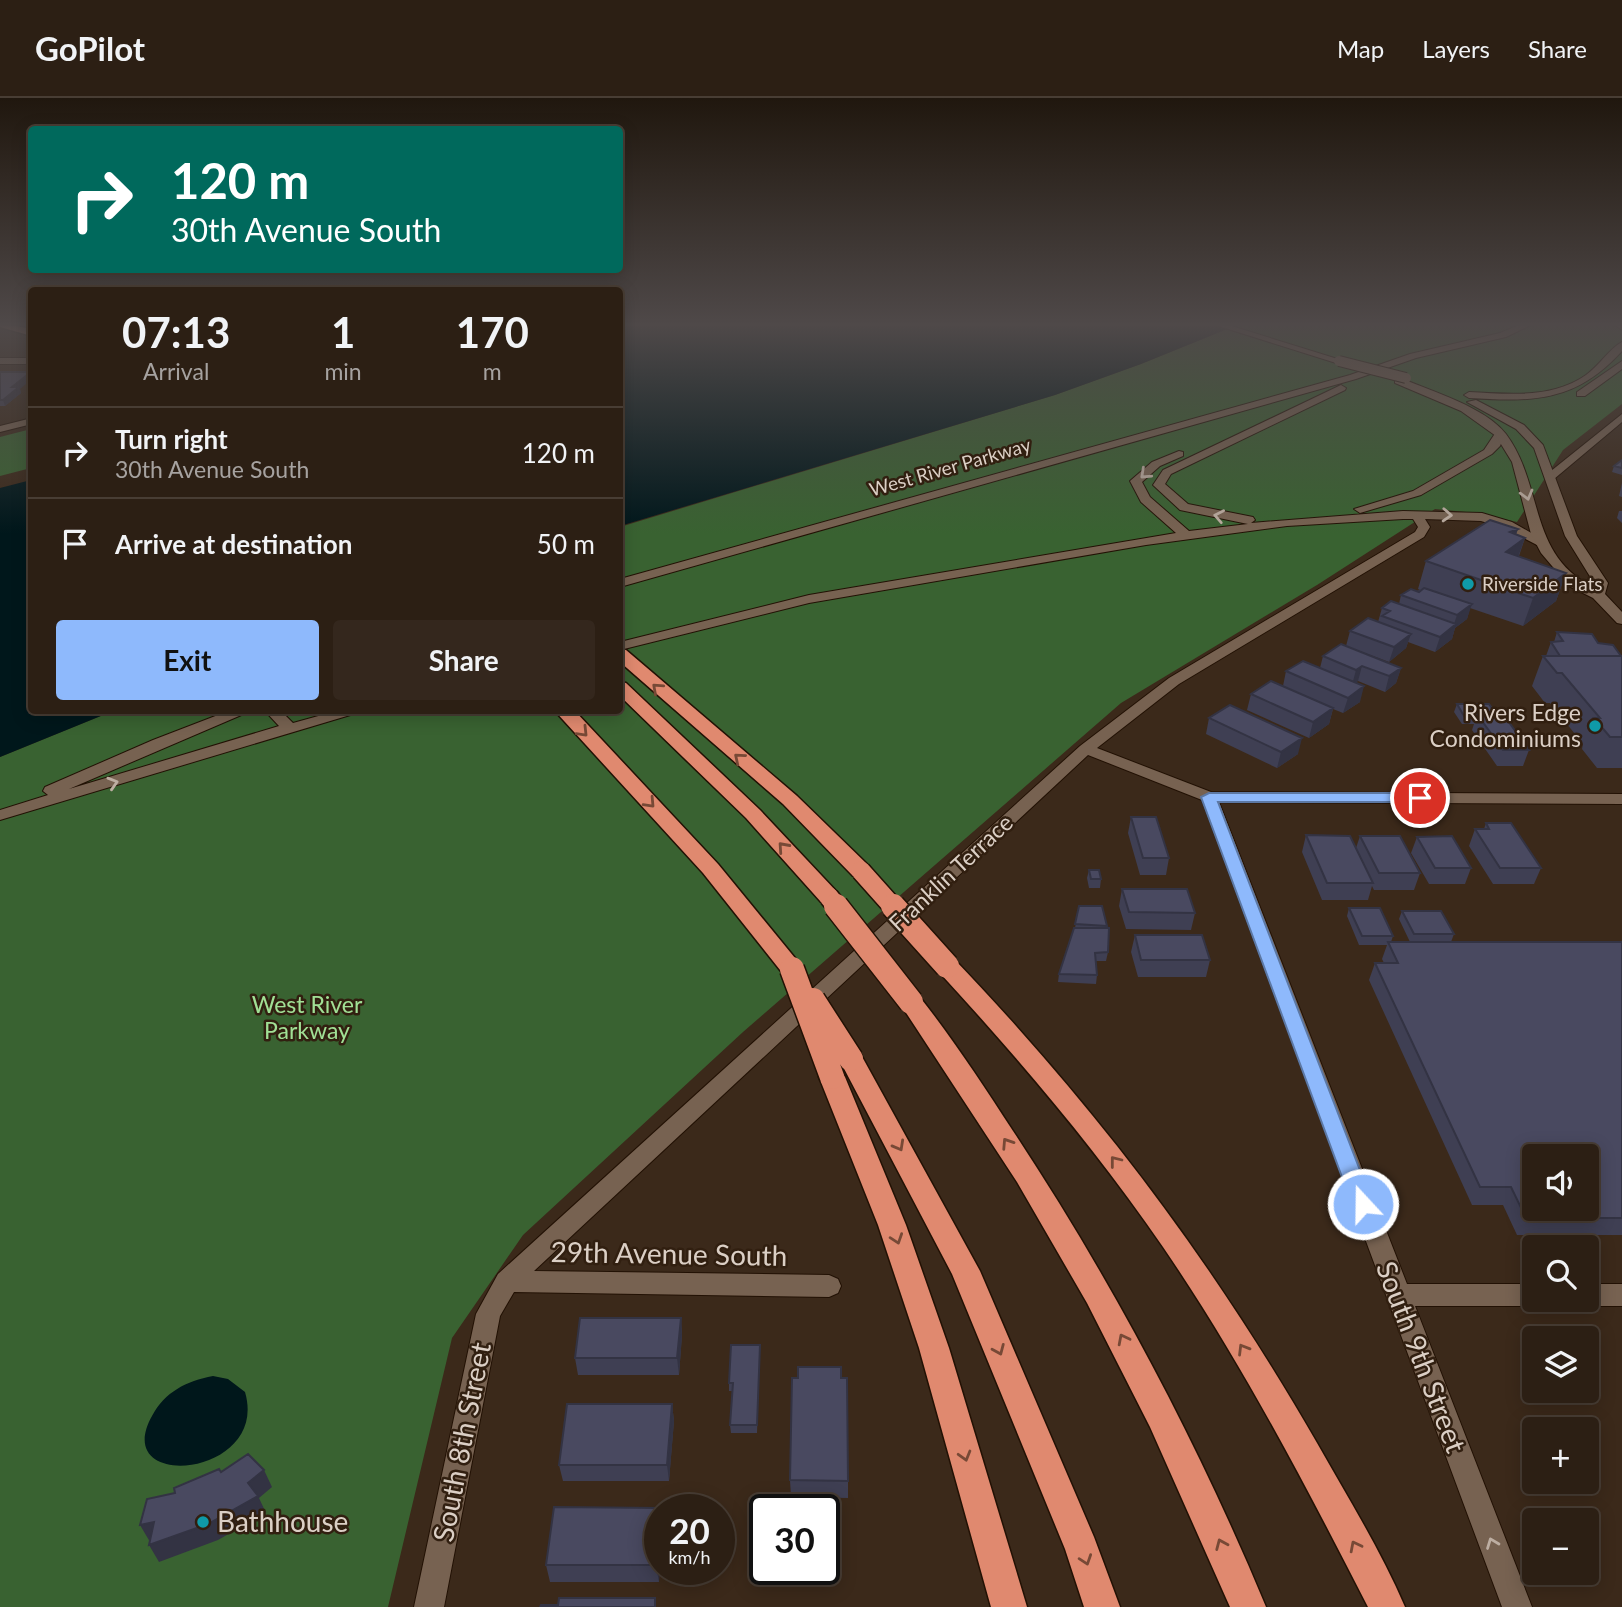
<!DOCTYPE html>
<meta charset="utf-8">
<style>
body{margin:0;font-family:Lato,sans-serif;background:#34271d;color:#f1f3f6;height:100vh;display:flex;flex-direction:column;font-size:26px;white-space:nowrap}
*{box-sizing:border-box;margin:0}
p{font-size:23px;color:#a6a2a0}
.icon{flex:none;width:38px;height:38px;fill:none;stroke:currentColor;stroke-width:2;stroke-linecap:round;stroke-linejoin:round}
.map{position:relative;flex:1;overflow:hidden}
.side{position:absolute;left:28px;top:189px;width:595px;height:427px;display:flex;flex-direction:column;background:#2c1f14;border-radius:7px;box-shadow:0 4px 18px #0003,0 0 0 2px #483d34}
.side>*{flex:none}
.top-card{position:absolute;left:28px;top:28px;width:595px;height:147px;border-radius:7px;box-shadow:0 4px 18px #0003,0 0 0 2px #483d34;background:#00695c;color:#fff;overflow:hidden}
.controls{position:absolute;left:1522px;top:1046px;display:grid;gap:14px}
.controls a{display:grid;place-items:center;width:77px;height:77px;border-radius:7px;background:#2c1f14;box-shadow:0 4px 18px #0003,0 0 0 2px #483d34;font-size:35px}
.speed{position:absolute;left:644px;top:1396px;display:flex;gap:14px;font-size:35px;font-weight:700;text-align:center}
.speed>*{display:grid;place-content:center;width:91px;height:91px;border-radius:50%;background:#2c1f14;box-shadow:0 4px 18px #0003,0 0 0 2px #483d34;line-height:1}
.speed small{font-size:18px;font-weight:400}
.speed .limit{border:4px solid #111;border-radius:10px;background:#fff;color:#111}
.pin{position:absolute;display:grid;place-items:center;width:60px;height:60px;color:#fff;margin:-30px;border:4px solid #fff;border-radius:50%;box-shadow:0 2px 7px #0007}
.me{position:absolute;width:77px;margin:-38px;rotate:339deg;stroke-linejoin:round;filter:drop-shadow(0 0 5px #0008)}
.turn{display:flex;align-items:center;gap:24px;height:147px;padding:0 28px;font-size:32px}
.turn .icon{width:91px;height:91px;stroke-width:2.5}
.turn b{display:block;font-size:49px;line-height:60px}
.eta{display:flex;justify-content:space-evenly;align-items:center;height:119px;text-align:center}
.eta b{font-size:42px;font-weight:700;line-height:49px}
.primary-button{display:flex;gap:14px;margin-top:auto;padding:14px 28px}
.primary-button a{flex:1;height:80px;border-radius:7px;background:#8eb9fc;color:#111;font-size:28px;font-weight:700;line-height:80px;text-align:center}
.primary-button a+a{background:#34271d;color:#f1f3f6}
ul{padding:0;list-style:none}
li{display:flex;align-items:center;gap:21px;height:91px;padding:0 28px;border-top:2px solid #483d34}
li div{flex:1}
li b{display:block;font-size:26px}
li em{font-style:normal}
header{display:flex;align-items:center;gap:42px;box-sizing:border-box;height:98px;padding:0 35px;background:#2c1f14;border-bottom:2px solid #483d34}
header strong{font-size:33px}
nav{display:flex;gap:38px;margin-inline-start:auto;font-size:24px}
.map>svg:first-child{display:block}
.green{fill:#396231}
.water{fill:#00171b}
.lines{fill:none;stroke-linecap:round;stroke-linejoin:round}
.minor-casing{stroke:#221104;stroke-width:2}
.tertiary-casing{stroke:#221104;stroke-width:2}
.motorway-casing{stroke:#221104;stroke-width:3}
.minor{fill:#776251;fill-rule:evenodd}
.tertiary{fill:#776251;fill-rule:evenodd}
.motorway{fill:#e0896f;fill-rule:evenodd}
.tertiary-bridge-casing{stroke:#221104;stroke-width:12;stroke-linecap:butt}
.motorway-bridge-far1-casing{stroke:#221104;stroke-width:22;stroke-linecap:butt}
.motorway-bridge-casing{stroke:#221104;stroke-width:27;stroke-linecap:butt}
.tertiary-bridge{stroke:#776251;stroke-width:10}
.motorway-bridge-far1{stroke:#e0896f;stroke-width:19}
.motorway-bridge{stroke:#e0896f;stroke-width:24}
.wall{fill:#3f3f53}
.shaded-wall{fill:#333343}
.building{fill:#494960;stroke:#333343;stroke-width:2;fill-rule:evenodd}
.oneway{stroke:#bdaea2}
.oneway2{stroke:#774936}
.route{fill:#8eb9fc;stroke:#5c78a4;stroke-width:2}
.culture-dot{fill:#0f9aa8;stroke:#311f10;stroke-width:2.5}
.labels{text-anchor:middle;stroke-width:5;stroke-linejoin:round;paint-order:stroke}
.far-street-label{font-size:19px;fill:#dbcfc5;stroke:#311f10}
.far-poi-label{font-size:19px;fill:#dbcfc5;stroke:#311f10;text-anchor:start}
.poi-label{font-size:23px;fill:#dbcfc5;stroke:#311f10;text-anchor:end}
.street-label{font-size:23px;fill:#dbcfc5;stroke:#311f10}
.park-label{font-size:23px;fill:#a1e095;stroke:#311f10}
.near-street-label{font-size:28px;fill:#dbcfc5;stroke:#311f10}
.near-poi-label{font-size:28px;fill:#dbcfc5;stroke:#311f10;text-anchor:start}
</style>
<header>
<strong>GoPilot</strong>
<nav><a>Map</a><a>Layers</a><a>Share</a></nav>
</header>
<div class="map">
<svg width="1622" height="1509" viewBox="0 0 1622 1509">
<rect width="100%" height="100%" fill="#3b291a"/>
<!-- green -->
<path class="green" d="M1242 225H1622V306L1563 352 1517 424 1476 415 1435 411 1317 487 1121 605 743 934 523 1137 452 1240 388 1509H0V659L113 613 620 612V429L1055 297 1141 266Z
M31 331V370L0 378V339Z"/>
<!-- water -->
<path class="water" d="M620 225H1242L1141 266 1055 297 620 428Z
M31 382 32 612 113 613 0 659V390Z
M213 1278 228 1281 245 1294C270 1379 109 1395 152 1318 165 1294 186 1283 213 1278Z"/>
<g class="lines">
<defs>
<path id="minor" d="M1524 225H1535L1506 239 1416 260 1356 281 620 489V481L1350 277 1410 256 1500 235Z
M0 260H32V266H0Z
M1341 287 1346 290 1345 292 1171 376 1165 386 1188 406 1253 419 1255 422 1251 425 1403 413 1482 415 1512 424 1547 444 1537 447 1504 430 1481 423 1425 421 1430 429 1424 439 1179 586 1097 650 1211 694 1622 696V706L1219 704 1407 1186H1535V1202H1545L1535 1208H1415L1532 1509H1502L1202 702 1088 657 534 1173 829 1177 838 1181 841 1188 838 1195 829 1199 514 1194 500 1218 444 1509H414L476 1216 498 1176 1080 648 1169 580 1415 434 1418 429 1413 421H1403L1287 428 1146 447 809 505 620 552V544L809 497 1176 435 1141 404 1130 383 1152 364 1179 353 1183 354V358L1160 368 1142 384 1150 399 1189 433 1248 426 1180 412 1153 387 1163 372Z
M1622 316V324L1554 381H1546V377Z
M1496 334 1505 336 1500 348 1492 356 1421 397 1360 415 1354 411 1413 393 1484 352Z
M231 612H253L69 691 279 628 264 612H280L293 625 340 612H367L0 722V712L48 697 43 693 45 689 153 642Z
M1587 1186H1622V1208H1587L1578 1205 1577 1202H1587Z"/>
<path id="tertiary" d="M1209 225H1222L1344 263 1336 265Z
M1612 225H1622V232Z
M1622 244V253C1576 304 1534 304 1469 300L1464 297 1469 294C1508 296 1552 301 1586 277 1599 268 1609 251 1622 244Z
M1622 263V271L1585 298H1577V294Z
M1395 281H1403C1433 294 1485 309 1506 336 1544 387 1528 457 1593 489L1594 485 1565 438 1534 350 1516 331 1467 304 1476 302 1524 327 1543 347 1577 438 1608 485 1605 496 1622 514V526L1617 525 1593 500 1569 488 1541 455 1531 436 1512 364 1496 338 1461 313 1395 285Z
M32 320V326L0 334V328Z"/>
<path id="motorway" d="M0 225 32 231V238L0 229Z
M620 551 626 552 797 698 869 768 872 773 869 778H853L783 706 620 564Z
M620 584 626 585 760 712 837 794 840 799 837 804H821L746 720 620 598Z
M554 612H574L718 766 804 871 800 877H784L703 775Z
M947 860 955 862C1100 1014 1212 1163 1317 1345 1347 1398 1381 1453 1405 1509H1368C1305 1386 1241 1263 1163 1149 1096 1051 1019 961 939 874L935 868 939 862Z
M911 896 919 898C953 941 983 987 1013 1033 1112 1183 1197 1343 1266 1509H1230L1150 1329 1087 1205 1017 1084 899 904 903 898Z
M851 952 860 955 980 1173 1094 1439 1120 1509H1084L1065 1451 952 1176 839 961 842 955Z
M832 970 841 972 845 979 906 1127 949 1250 1027 1509H991L919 1250 878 1127 819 979 823 972Z"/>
</defs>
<!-- minor casing -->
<use href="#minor" class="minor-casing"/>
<!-- tertiary casing -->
<use href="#tertiary" class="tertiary-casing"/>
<!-- motorway casing -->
<use href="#motorway" class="motorway-casing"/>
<!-- minor -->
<use href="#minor" class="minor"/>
<!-- tertiary -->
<use href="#tertiary" class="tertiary"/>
<!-- motorway -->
<use href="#motorway" class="motorway"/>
<defs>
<path id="tertiary-bridge" d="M1339 263 1406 280"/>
<path id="motorway-bridge-far1" d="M861 773 894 810
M829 799 838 810"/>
<path id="motorway-bridge" d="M836 808 911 904
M893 808 947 868
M792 871 832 979
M813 902 851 961"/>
</defs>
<!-- tertiary-bridge casing -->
<use href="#tertiary-bridge" class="tertiary-bridge-casing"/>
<!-- motorway-bridge-far1 casing -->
<use href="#motorway-bridge-far1" class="motorway-bridge-far1-casing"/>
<!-- motorway-bridge casing -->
<use href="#motorway-bridge" class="motorway-bridge-casing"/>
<!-- tertiary-bridge -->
<use href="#tertiary-bridge" class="tertiary-bridge"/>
<!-- motorway-bridge-far1 -->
<use href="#motorway-bridge-far1" class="motorway-bridge-far1"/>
<!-- motorway-bridge -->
<use href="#motorway-bridge" class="motorway-bridge"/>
</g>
<!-- wall -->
<path class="wall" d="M0 274 20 291 21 295 5 308H0Z
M1622 362V377L1612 374 1614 368Z
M1622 385V399L1619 398Z
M1619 413H1622V425L1617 420Z
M1518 431 1516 436 1525 440 1519 458 1566 475 1556 503 1523 528 1470 510 1467 521 1455 530 1452 541 1435 554 1408 544 1406 550 1389 564 1346 548 1350 533 1378 524 1382 510 1399 506 1401 497 1420 492 1418 491 1426 463Z
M1557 534 1598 545 1622 558V670H1597L1582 651 1583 646 1550 605H1545L1532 588 1543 558H1546L1551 544H1554Z
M1323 558 1401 570 1396 585 1385 594 1358 583 1355 585 1360 604 1343 615 1333 611 1329 626 1309 640 1247 612 1251 596 1283 588 1286 573 1320 570Z
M1457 606 1496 616 1529 652 1523 668H1497L1472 632 1474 626H1462L1454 614Z
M1209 620 1298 656 1277 670 1206 636Z
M1131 719 1169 760 1166 777H1140L1128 735Z
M1486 725 1541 770 1534 786H1493L1469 748 1475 731H1484Z
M1306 737 1356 750 1360 738 1420 775 1414 792H1374L1372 788 1368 802H1322L1302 754Z
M1417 739 1471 770 1465 786H1429L1411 755Z
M1089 772 1101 781 1100 790H1089L1087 780Z
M1122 791 1195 815 1191 832 1126 831 1119 808Z
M1079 808 1107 828 1108 854 1106 863H1096L1097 877 1096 886 1058 884 1059 876 1075 830Z
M1349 810 1393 838 1391 844H1410L1399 821 1402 813 1454 836 1451 844H1622V1137H1517L1503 1107H1472L1369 882 1375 865H1384L1382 861 1387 847H1359L1347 818Z
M1135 837 1210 862 1206 879H1138L1131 854Z
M681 1220 682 1237 679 1277H578L575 1260Z
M760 1247 757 1335H731L730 1327 733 1293H729V1285Z
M672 1306 674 1323 669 1383H563L559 1367Z
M790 1382 848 1383V1400L791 1399Z
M661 1410 662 1412H660L659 1484H550L546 1467Z"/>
<!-- shaded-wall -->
<path class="shaded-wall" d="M31 274 32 281 20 291 21 295 5 308 3 302 12 289Z
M1518 431 1511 450 1525 440 1515 467 1497 481 1510 434Z
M1566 475 1556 503 1523 528 1533 500Z
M1472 506 1467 521 1455 530 1452 541 1435 554 1440 539 1453 529 1457 517Z
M1411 536 1406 550 1389 564 1394 549Z
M1362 568 1358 583 1352 587 1356 572Z
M1401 570 1396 585 1385 594 1389 578Z
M1364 588 1360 604 1343 615 1348 600Z
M1333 610 1329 626 1309 640 1313 624Z
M1302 640 1298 656 1277 670 1281 654Z
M681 1220 682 1237 679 1277 677 1260Z
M672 1306 674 1323 669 1383 667 1367Z
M264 1372 272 1389 259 1400 266 1415 218 1442 159 1464 149 1447 248 1385Z
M154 1424 150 1444 140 1427Z
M660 1429V1472L659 1484 656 1467Z"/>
<!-- building -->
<path class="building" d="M0 274H31L12 289H19L3 302H0Z
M1622 362V370L1614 368Z
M1490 422 1518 431 1510 434 1525 440 1506 454 1566 475 1533 500 1426 463Z
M1424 490 1472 506 1457 517 1401 497 1411 491 1419 494Z
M1391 503 1456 526 1440 539 1382 518 1390 513 1382 510Z
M1368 520 1411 536 1394 549 1350 533Z
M1557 534 1592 536 1598 545 1613 547 1621 558H1560L1551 544 1563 543Z
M1341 546 1401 570 1389 578 1362 568 1356 572 1323 558Z
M1543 558H1622V639H1610L1594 620H1600L1562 575H1557Z
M1303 563 1364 588 1348 600 1286 573Z
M1271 583 1333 610 1313 624 1251 596Z
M1457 606H1489L1496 616H1477V618H1464Z
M1230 607 1302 640 1281 654 1209 620Z
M1477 616H1503L1529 652H1503Z
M1131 719H1156L1169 760H1143Z
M1486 725H1511L1541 770H1500L1475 731H1489Z
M1306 737 1350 738 1373 785H1327Z
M1360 738H1400L1420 775H1379Z
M1452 738 1471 770H1435L1417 739Z
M1089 772H1099L1101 781H1091Z
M1122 791H1187L1195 815 1129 814Z
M1079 808H1102L1107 828 1075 826Z
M1349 810H1380L1393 838H1362Z
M1402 813H1441L1454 836H1414Z
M1074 830H1109L1108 854 1095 855 1097 877 1059 876Z
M1135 837H1202L1210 862H1141Z
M1388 844H1622V1120H1526L1511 1089H1480L1375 865H1398ZM1535 1059H1587V1111H1535Z
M580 1220H681L677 1260H575Z
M731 1247H760L757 1327H730L733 1285H729Z
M798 1269H841V1280H847L848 1383 790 1382 792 1280H798Z
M567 1306H672L667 1367H559Z
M248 1356 264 1372 248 1385 258 1398 208 1426 149 1447 154 1424 140 1427 147 1401 175 1395 174 1390 219 1371 221 1374Z
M554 1409 661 1410V1412H660V1429L656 1467H546Z
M559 1500H655V1509H540L541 1507H558Z"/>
<!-- one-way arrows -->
<defs><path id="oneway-chevron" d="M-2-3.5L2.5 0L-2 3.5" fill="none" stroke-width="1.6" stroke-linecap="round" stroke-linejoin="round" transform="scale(1.75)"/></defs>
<g class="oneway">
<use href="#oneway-chevron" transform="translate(1145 376) rotate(137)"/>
<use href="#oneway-chevron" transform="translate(1527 397) rotate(75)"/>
<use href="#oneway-chevron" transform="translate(1447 417) rotate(3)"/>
<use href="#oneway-chevron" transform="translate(1219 418) rotate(-169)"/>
<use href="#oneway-chevron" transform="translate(113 685) rotate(-17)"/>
<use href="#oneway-chevron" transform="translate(1492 1445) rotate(-111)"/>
</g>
<g class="oneway2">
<use href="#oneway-chevron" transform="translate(657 590) rotate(-138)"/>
<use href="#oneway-chevron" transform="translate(583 634) rotate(46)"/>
<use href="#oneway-chevron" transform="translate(739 660) rotate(-140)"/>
<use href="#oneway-chevron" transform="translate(650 705) rotate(47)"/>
<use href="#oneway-chevron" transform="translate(783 749) rotate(-132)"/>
<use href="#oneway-chevron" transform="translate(1007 1045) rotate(-123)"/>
<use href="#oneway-chevron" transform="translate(899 1048) rotate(61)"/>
<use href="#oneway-chevron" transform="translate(1115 1063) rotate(-128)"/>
<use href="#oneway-chevron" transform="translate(897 1141) rotate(71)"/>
<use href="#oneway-chevron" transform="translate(1123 1241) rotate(-117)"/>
<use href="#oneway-chevron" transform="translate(1243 1251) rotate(-121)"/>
<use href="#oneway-chevron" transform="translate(999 1252) rotate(67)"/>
<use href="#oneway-chevron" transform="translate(965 1358) rotate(74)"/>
<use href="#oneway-chevron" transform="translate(1221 1446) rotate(-113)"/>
<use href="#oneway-chevron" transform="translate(1355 1448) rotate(-117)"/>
<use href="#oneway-chevron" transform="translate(1086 1462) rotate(71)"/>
</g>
<!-- sky -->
<linearGradient id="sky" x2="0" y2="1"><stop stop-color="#20170e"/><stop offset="0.52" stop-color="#4f4949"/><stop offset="1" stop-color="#4f4949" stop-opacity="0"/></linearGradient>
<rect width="1622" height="436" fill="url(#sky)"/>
<!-- route -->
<path class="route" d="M1209 695H1420L1428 700 1420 704H1218L1373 1106 1370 1112 1363 1115 1355 1112 1352 1106 1201 699Z"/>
<!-- markers -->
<g class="culture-dot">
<circle cx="1468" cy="486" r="7"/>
<circle cx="1595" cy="628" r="7"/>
<circle cx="203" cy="1424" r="7"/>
</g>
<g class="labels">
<!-- far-street labels -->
<g class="far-street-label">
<text transform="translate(950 369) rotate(-16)" y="7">West River Parkway</text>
</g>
<!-- far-poi labels -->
<g class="far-poi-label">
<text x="1482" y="493">Riverside Flats</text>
</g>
<!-- poi labels -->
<g class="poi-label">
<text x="1581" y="623">Rivers Edge<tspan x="1581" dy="26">Condominiums</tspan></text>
</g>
<!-- street labels -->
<g class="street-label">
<text transform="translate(951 775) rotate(-43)" y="8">Franklin Terrace</text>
</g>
<!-- park labels -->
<g class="park-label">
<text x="307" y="915">West River<tspan x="307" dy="26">Parkway</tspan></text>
</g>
<!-- near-street labels -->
<g class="near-street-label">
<text transform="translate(669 1156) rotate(1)" y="10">29th Avenue South</text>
<text transform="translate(1421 1259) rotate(69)" y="10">South 9th Street</text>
<text transform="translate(462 1344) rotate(-79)" y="10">South 8th Street</text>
</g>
<!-- near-poi labels -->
<g class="near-poi-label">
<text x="217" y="1434">Bathhouse</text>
</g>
</g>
</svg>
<div class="controls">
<a><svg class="icon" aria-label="sound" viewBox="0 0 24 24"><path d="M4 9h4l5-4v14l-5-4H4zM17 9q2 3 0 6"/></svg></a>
<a><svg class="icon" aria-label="search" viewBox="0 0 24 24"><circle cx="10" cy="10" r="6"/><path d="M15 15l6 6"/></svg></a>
<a><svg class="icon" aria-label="layers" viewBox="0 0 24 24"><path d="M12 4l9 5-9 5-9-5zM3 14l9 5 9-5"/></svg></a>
<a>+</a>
<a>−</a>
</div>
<div class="speed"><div>20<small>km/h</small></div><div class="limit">30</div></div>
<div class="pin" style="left:1420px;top:700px;background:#d93025"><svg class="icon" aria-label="arrive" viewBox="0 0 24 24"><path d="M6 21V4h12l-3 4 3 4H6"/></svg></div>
<svg class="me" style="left:1363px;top:1106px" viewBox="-20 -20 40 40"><circle r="17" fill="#8eb9fc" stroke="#fff" stroke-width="3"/><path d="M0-11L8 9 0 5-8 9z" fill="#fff"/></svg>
<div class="top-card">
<div class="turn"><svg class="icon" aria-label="right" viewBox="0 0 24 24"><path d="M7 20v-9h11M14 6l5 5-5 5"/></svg><div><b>120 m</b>30th Avenue South</div></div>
</div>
<section class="side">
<div class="eta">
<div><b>07:13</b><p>Arrival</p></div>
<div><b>1</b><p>min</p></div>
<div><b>170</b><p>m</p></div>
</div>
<ul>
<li><svg class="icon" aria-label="right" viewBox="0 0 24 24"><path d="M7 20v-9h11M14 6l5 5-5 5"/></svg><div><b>Turn right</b><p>30th Avenue South</p></div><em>120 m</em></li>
<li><svg class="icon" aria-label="arrive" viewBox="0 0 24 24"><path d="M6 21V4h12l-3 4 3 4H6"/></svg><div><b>Arrive at destination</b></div><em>50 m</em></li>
</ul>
<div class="primary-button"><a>Exit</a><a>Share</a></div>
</section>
</div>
